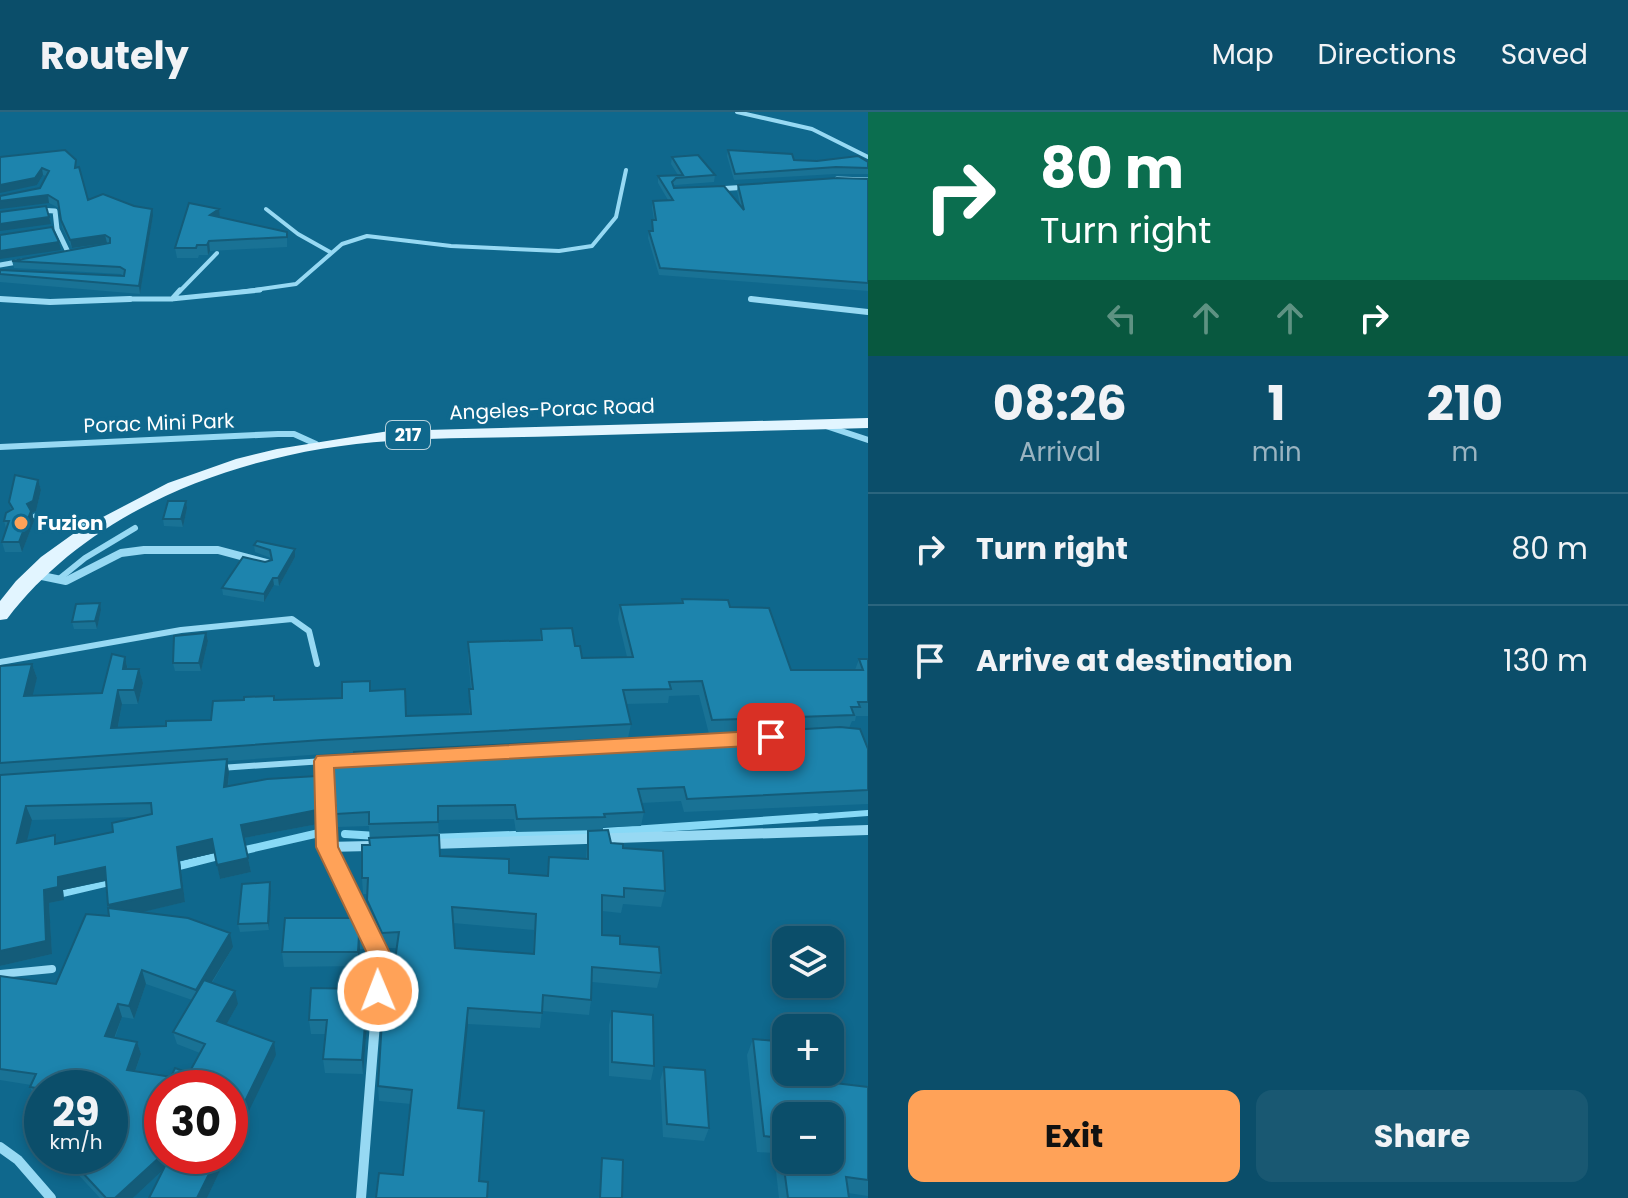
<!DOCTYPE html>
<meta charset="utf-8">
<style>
body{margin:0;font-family:Poppins,sans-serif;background:#195872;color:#f1f3f6;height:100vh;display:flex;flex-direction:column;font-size:30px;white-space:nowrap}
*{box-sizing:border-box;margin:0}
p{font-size:26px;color:#9ab4c1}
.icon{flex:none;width:44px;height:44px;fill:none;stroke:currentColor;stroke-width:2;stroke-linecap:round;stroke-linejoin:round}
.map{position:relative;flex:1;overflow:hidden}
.side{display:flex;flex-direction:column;background:#0b4e6a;width:760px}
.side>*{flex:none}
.hud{background:#0b6e4f;color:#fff;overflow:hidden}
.fabs{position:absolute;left:772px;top:814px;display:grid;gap:16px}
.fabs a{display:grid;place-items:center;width:72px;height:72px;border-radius:16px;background:#0b4e6a;box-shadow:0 4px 12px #0003,0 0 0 2px #2b657e;font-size:40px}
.speed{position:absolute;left:24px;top:958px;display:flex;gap:16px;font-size:40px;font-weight:700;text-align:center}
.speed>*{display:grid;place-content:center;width:104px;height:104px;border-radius:50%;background:#0b4e6a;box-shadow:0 4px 12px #0003,0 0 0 2px #2b657e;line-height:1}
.speed small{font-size:20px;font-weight:400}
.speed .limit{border:12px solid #d22;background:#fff;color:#111}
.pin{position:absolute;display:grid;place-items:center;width:68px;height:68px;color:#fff;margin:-34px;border-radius:16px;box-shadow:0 4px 12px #0006}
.me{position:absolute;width:88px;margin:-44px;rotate:359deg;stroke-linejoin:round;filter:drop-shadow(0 0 6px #0008)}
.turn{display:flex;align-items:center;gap:28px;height:168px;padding:0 40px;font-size:36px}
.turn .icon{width:104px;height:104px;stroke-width:2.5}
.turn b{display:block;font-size:56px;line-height:68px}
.lanes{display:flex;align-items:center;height:76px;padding:0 40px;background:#0003;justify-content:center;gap:40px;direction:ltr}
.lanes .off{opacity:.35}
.eta{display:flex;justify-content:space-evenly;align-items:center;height:136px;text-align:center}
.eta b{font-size:48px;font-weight:700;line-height:56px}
.cta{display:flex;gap:16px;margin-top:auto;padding:16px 40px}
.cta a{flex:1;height:92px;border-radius:16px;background:#ffa258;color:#111;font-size:32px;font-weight:700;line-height:92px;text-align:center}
.cta a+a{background:#195872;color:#f1f3f6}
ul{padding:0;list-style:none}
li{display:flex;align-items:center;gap:24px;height:112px;padding:0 40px;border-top:2px solid #2b657e}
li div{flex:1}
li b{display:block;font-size:30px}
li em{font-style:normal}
header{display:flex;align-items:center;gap:48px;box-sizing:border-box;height:112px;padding:0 40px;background:#0b4e6a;border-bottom:2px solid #2b657e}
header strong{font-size:38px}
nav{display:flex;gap:44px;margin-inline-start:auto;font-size:28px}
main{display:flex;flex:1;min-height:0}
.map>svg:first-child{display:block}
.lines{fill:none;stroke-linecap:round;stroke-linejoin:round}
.stream-far1{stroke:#88d9f6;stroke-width:6}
.stream{stroke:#88d9f6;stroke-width:8}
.lane-far3{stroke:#97d9f3;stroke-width:4}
.lane-far2{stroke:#97d9f3;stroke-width:5}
.lane-far1{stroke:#97d9f3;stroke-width:6}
.lane{stroke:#97d9f3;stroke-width:8}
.street-far3{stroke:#97d9f3;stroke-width:5}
.street-far2{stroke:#97d9f3;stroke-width:6}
.street-far1{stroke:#97d9f3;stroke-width:8}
.street{stroke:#97d9f3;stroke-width:10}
.primary{fill:#e2f5ff;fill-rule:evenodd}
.wall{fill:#197295;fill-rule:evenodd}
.shaded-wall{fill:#145c79}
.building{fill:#1d84ad;stroke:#145c79;stroke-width:2;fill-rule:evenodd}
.route{fill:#ffa258;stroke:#a66939;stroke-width:2}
.poi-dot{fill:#ffa258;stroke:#0f688d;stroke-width:3}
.labels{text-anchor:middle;stroke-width:8;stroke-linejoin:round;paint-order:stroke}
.shield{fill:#0f688d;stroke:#b7d2dd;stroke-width:2}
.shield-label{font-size:18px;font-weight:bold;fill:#fff}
.street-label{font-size:20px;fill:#fff;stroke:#0f688d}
.poi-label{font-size:20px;font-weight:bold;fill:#fff;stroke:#0f688d;text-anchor:start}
</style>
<header>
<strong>Routely</strong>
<nav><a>Map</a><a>Directions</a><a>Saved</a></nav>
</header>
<main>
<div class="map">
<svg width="868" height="1086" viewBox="0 0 868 1086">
<rect width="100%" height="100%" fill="#0f688d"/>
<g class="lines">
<!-- stream-far1 -->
<path class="stream-far1" d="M788 707 868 701"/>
<!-- stream -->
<path class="stream" d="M604 720 816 705
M345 722 377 724
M432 726 593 720
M241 739 319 721
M175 755 222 743
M58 782 113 769"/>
<!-- lane-far3 -->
<path class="lane-far3" d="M737 0 812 17 868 45
M266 97 298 122 330 140
M179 180 217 141
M240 180 296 172 342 132 367 124 451 134 559 139 592 134 616 105 626 58"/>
<!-- lane-far2 -->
<path class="lane-far2" d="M130 187H171L260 178
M172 187 180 178
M35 404 74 411"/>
<!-- lane-far1 -->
<path class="lane-far1" d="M62 409 93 414
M59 467 85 446 135 416
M0 550 181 518 292 507 309 519 317 552
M220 656 324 649"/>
<!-- lane -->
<path class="lane" d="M0 862 52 857"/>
<!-- street-far3 -->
<path class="street-far3" d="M837 67 868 68
M717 77 748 75
M37 98 55 99 57 117 68 140
M0 153 23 149"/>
<!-- street-far2 -->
<path class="street-far2" d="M0 187 50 190 130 187
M751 187 868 200
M823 313 868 328
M0 335 278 322H294L316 332"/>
<!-- street-far1 -->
<path class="street-far1" d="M37 463 66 469 121 441 144 438H218L267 451
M326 707 324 649 362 647"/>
<!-- street -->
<path class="street" d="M326 705 327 735 380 849 361 1086
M432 732 868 718
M327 735 370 734
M0 1035 18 1048 51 1086"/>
<!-- primary -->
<path class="primary" d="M868 306V316C767 319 667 321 566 324 507 326 449 325 390 329 250 338 94 392 7 507L0 508V489L16 469 41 445 80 417 168 371 236 347 277 337 389 319Z"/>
</g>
<!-- wall -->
<path class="wall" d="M728 38 794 48 868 50V62H835L734 68 727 44Z
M0 45 77 56 88 88 153 104 140 182 0 170V158L123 164 121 162 14 156 12 149 108 131 72 136 62 115 59 96 49 91 40 76 46 64 43 63 37 73Z
M672 45 715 63 714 70 675 73 673 74 674 76 740 93 737 79 738 73 868 67V179L659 163 648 126 649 119H652V108H654L652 95 653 89 668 88 658 71V64L678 63 671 52Z
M220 105 287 120V135L210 139 208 143H199L198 146H177L175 136Z
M38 368 41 378 36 399 32 401 34 409 22 440H5L2 430 6 416 4 409 11 398 9 390Z
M186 389 187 396 183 415 164 414 163 407Z
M254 433 295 437V445L279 474 274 473 264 490 223 483 222 476 272 448 271 446 255 440Z
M682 487 730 495 791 558H855L859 547H868V604H856L855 609H852L849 616 868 637V692L684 700 681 689 641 691 644 700 641 714 603 715V718L516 720 514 707 438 708 440 744 509 761 547 764 549 745 586 747 588 719 623 736 665 779 661 795 623 792 621 801 602 799V823L620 832 661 861 657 876 592 870 591 888 589 903 542 899 540 916 468 912 403 1063 411 992 379 989 378 974 397 836H383L368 804 367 782H363L362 766 370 733 369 714 337 715 336 708 334 709 332 687 715 626 716 622 726 621 709 622 699 583 669 584 668 591 626 592 631 612 628 626 324 642 227 649 229 661 228 675 317 664 318 712 244 726 251 760 220 767 215 741 180 749 185 790 141 800 233 835 212 871 238 892 226 913 276 943 162 1044H227L207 1086 162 1059 133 1086H100L61 1044H110V976H42V989L36 988 30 975 31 973 0 968V864L56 872 109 804V797L106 769 63 778 64 788 49 791 52 842 0 854V554L32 552 37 566 32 583 102 581 125 545 128 557H139L143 571 138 592H122L118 615 166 614 211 608 244 588 274 584 275 588 342 586 370 579 406 604 469 602V577H471L468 544V530L540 528 541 517 575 534 582 546 627 545 618 507 620 493 681 491ZM137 705 113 720 58 732 26 729 32 708ZM453 811 534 818 533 842 455 836ZM146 872 192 888 173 920 177 932 200 941 189 961 171 965 135 960 141 942 137 930 115 926 122 905 134 907Z
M101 498 97 517H74L72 510Z
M206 521 208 529 201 559H175L173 551Z
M270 770 271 778 269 818 240 820 238 812Z
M285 806 365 822 366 837H360L359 854 284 855 282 840Z
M368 877 369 891 363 962 325 961 323 947 326 922H311L309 908Z
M612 899 654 954 651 968 609 964V913Z
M753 927 810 968 868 975V1084L848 1081 849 1086H779L774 1041 757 1040 747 943Z
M664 955 709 1016 704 1029 663 1025 660 969Z
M42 997V1023L38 1018 31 1006Z"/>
<!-- shaded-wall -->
<path class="shaded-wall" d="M42 56 43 63 37 73 0 81V73Z
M48 83 49 91 0 97V89Z
M152 97 153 104 140 182 139 174Z
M219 97 220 107 210 103Z
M49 105 51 112 0 119V112Z
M105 123 107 131 72 136 70 128Z
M209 129 210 139 208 143 207 133Z
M59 130 61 138 0 147V139Z
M38 368 41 378 36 399 32 401 34 409 22 440 19 430 27 392Z
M186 389 187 396 183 415 181 407Z
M295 437V445L279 474 278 466Z
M273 466 274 473 264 490V482Z
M100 491 101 498 97 517 95 509Z
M206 521 208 529 201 559 199 551Z
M125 545 128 559 123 557Z
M32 552 37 566 29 598 24 584Z
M139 557 143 571 138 592 134 578Z
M118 578 122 592 115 630 111 616Z
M227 647 229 661 226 689 224 675Z
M317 664 318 712 244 726 241 713Z
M26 694 32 708 23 745 17 731Z
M336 694V708L334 709 333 695Z
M212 727 215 741 180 749 185 790 113 807 108 793 177 735Z
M248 746 251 760 220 767 217 753Z
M105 755 109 768 63 778 64 788 49 791 52 842 0 854V839L44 778 58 765Z
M270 770 271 778 269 818 268 811Z
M230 821 233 835 199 891 196 878Z
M359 823 360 837 359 854 358 840Z
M142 858 146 872 134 907 129 894Z
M368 877 369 891 363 962 362 948Z
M235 879 238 892 221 922 217 909Z
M118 892 122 905 110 937 105 924Z
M468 896V912L458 1011V996Z
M137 930 141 942 131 971 127 958Z
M274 930 276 943 230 1038V1020Z
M162 1043 178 1044 133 1086H115Z
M218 1044H227L207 1086H197Z"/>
<!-- building -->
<path class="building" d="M65 38 76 48 75 56 79 55 88 88 103 82 134 94 152 97 139 174 0 162V158L124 164 125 158 120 155 12 149 110 131V126L105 123 70 128 61 108 58 89 48 83 0 89V84L40 76 49 59 42 56 35 66 0 73V45Z
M728 38 792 42 794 48 817 49 858 44 868 50V56L836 55 735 62Z
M698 43 715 63 676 66 672 70 674 76 724 74 744 98 738 73 837 66 868 67V171L660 156 649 119H653L652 108H656L653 89 673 88 658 64 683 63 672 45Z
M189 91 219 97 210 103 287 120V125L209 129 207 133H197L196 136H175Z
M46 94 49 105 0 112V100Z
M52 115 59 130 0 139V123Z
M15 363 38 368 33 389 27 392 31 399 19 430H2L9 409H4L6 401 13 397 9 390Z
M168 389H186L181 407H163Z
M257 429 295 437 278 466H273L264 482 222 476 243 445 265 450 272 448 270 438 254 433Z
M682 487 728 488 730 495 769 496 791 558H863L859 547H868V590H858L860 595H851L854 603 712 608 702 569 669 570 671 577 623 578 631 612 322 628 0 651V554L32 552 24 584 102 581 112 542 125 545 123 557H139L134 578H118L111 616 166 614V609L211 608 213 589 244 588V585L274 584V588L342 586V570L370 569V579L405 577 406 604 471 602 469 577H473L468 530 542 528 541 517 572 516 575 534H580L582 546 633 545 620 493 683 491Z
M100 491 95 509 72 510 76 492Z
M206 521 199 551H173L174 524Z
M840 615 860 617 868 637V678L687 687 684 675 638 677 644 700 604 702 605 705 517 707 515 693 438 694V710L369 712V700L336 702V694L333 695 332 687 330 654 355 649 354 640 634 626H717L716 622Z
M227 647 224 675 267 667 317 664V698L241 713 248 746 217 753 212 727 177 735 182 777 108 793 105 755 58 765V775L44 778 46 829 0 839V663ZM151 691 152 702 112 711 113 720 55 732V723L17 731 26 694Z
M608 718 611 731 623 732V736L663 739 665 779 624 776V785L602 783V823L620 824V832L659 835 661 861 592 855 591 888 543 883 542 901 468 896 458 996 484 999 479 1069 488 1070 487 1086H376L379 1061 403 1063 412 978 378 974 384 876H391L399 820 382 821 367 788 368 766H362V733H370L369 726 439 723 440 744 509 747V761L548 764 549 745 588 747V719ZM452 795 536 802 534 842 455 836Z
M270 770 268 811 238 812 242 772Z
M108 796 188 806 230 821 196 878 142 858 129 894 118 892 105 924 137 930 127 958 171 965 175 956 189 961 205 932 173 920 204 868 235 879 217 909 274 930 230 1020V976H162V1043L115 1086H106L67 1044H110V976H42V977L30 975 36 962 0 957V864L56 872 86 802 109 804Z
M285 806H357L365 822 359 823 358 840H282Z
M311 876 368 877 362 948 323 947 327 908H309Z
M612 899 653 903 654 954 612 950Z
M753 927 786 930V960H809L810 968 868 975V1068L846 1065 849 1086H788L780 1026 764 1024ZM786 1004H830V1048H786Z
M664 955 705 958 709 1016 667 1012Z
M42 997V1017L31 1006Z
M170 1044H218L197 1086H149Z
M602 1046 623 1048 622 1086H600Z"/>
<!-- route -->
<path class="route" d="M771 618 778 620 781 625 778 631 771 633 334 656 338 735 389 839 392 849 386 886 378 889 370 886C363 871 371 855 366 839L316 735 314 649 317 644Z"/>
<!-- markers -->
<circle class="poi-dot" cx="21" cy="411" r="8"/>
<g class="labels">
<!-- shield labels -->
<rect class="shield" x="386" y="309" width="44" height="28" rx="6"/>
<g class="shield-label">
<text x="408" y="329">217</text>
</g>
<!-- street labels -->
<g class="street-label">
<text transform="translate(552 297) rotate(-2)" y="7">Angeles-Porac Road</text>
<text transform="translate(159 311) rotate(-2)" y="7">Porac Mini Park</text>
</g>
<!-- poi labels -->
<g class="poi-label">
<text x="37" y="418">Fuzion</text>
</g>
</g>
</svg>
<div class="fabs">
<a><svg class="icon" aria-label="layers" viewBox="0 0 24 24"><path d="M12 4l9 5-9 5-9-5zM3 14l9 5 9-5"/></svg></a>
<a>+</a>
<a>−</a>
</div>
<div class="speed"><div>29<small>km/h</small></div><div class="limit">30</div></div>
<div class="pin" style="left:771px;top:625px;background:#d93025"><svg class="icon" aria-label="arrive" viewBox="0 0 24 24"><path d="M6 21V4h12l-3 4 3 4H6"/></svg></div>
<svg class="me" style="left:378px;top:879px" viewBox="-20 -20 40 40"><circle r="17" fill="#ffa258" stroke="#fff" stroke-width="3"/><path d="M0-11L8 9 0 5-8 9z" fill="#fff"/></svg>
</div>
<section class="side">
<div class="hud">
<div class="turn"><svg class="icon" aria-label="right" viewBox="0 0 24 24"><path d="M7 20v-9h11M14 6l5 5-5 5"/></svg><div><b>80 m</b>Turn right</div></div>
<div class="lanes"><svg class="icon off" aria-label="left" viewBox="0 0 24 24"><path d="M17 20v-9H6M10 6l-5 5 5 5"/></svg><svg class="icon off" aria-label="ahead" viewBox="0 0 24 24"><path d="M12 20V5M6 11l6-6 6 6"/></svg><svg class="icon off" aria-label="ahead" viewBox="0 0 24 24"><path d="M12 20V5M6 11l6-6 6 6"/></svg><svg class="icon" aria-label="right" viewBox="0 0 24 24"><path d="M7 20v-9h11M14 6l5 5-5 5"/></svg></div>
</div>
<div class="eta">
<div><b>08:26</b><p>Arrival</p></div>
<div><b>1</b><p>min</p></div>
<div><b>210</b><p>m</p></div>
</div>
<ul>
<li><svg class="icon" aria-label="right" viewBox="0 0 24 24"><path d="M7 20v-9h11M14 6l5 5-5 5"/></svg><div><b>Turn right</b></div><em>80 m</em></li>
<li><svg class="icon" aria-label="arrive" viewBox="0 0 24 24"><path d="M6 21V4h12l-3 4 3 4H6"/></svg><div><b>Arrive at destination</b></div><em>130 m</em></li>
</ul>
<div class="cta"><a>Exit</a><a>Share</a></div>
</section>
</main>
